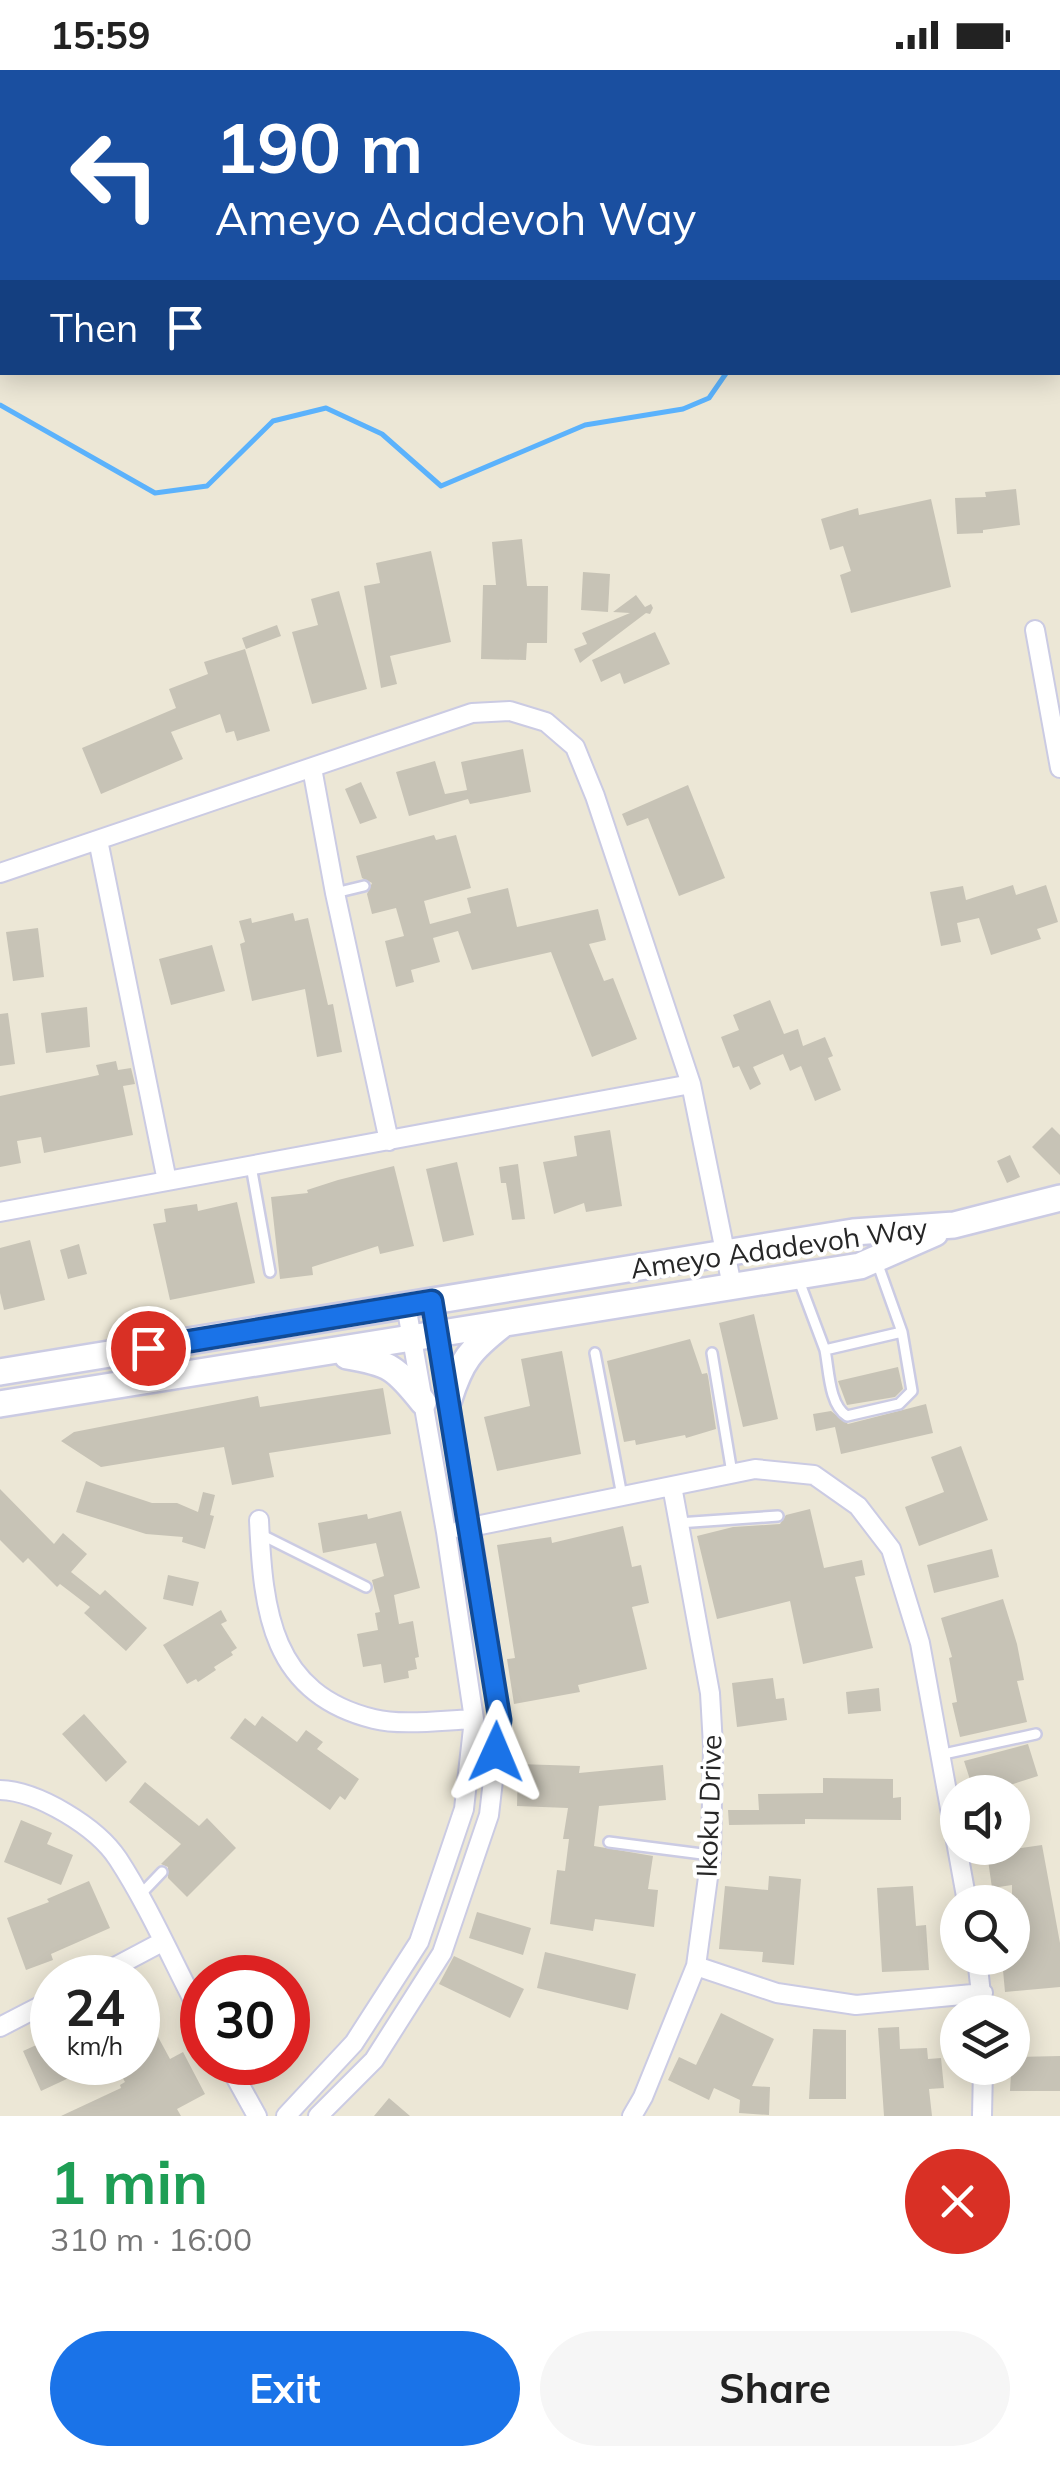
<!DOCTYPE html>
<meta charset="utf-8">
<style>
body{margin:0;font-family:Mulish,sans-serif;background:#f6f6f6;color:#222;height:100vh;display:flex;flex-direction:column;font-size:38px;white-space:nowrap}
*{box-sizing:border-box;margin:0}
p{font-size:32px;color:#767676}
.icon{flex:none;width:55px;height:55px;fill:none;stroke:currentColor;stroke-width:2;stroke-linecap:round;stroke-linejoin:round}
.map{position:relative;height:2046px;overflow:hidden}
.side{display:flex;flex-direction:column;background:#fff;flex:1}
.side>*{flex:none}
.guide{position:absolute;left:0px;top:0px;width:1060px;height:305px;box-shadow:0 5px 25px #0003;background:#1a4fa0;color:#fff;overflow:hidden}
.fabs{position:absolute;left:940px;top:1705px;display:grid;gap:20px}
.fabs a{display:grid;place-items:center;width:90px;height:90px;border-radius:50%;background:#fff;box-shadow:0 5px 25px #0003;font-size:50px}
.speed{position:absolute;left:30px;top:1885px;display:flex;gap:20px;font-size:50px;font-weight:700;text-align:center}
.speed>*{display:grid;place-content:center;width:130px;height:130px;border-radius:50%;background:#fff;box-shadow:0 5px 25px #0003;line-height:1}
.speed small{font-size:25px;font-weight:400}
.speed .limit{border:15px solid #d22;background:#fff;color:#111}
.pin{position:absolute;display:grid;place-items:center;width:85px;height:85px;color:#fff;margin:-42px;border:5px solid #fff;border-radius:50%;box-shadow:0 2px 10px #0007}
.me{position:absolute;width:110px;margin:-55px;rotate:1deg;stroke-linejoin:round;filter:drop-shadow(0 0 8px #0008)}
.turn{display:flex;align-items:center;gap:35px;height:210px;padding:0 50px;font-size:45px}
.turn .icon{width:130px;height:130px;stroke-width:2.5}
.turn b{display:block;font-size:70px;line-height:85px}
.then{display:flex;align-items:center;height:95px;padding:0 50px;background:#0003;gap:20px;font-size:38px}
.round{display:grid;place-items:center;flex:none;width:105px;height:105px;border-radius:52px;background:#f6f6f6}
.overview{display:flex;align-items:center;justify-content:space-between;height:170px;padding:0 50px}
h1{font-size:60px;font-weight:700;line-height:75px;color:#1e9e55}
.cta{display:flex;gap:20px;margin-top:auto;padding:20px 50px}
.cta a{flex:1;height:115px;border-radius:60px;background:#1a73e8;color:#fff;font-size:40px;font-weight:700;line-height:115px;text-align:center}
.cta a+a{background:#f6f6f6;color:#222}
.status{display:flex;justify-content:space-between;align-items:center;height:70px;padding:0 50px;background:#fff;direction:ltr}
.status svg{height:28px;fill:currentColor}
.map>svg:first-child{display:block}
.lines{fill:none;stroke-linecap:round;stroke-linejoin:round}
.stream{stroke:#5bb2fc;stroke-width:5}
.building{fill:#c7c3b6}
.lane-casing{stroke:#cbcbe3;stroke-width:14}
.street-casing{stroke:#cbcbe3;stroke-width:22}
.secondary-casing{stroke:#cbcbe3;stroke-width:30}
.lane{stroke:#fff;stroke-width:9}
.street{stroke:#fff;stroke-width:18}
.secondary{stroke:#fff;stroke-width:25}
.route-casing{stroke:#114b97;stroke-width:25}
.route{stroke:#1a73e8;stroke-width:18}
.labels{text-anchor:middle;stroke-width:8;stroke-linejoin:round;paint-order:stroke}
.street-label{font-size:28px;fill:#272727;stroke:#fff}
</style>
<div class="status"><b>15:59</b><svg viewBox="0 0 49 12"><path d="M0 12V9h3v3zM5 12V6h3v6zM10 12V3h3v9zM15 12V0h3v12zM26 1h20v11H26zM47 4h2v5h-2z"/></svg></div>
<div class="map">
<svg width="1060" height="2046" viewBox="0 0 1060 2046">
<rect width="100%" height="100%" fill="#ece7d6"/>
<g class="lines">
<!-- stream -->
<path class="stream" d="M1058 123H1060
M0 335 155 423 207 416 273 351 326 338 382 364 441 416 585 355 683 339 709 328 727 302"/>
</g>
<!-- building -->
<path class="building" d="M1016 419 1020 455 983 460V463L957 464 955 428 986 427 985 422Z
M931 429 951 517 851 543 840 505 851 501 843 476 830 480 821 449 858 438 859 445Z
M522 469 527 516H548L547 573H527L526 590 481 589 483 515H496L492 472Z
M431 481 451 572 390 586 397 614 381 618 364 516 380 513 376 493Z
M583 502 610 504 608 542 581 540Z
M339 521 367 619 312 634 292 562 318 555 311 529Z
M636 525 645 537 651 534 653 538 650 544 646 543 580 593 574 579 587 574 582 563 630 543 613 542Z
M277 555 281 566 246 579 242 568Z
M655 562 670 594 624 614 620 603 601 612 592 590Z
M245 579 270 661 237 671 234 661 226 663 220 644 171 662 183 689 101 724 82 678 176 638 169 619 208 604 204 592Z
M523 679 531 722 470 734 468 729 409 746 396 702 435 691 445 724 467 720 461 692Z
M361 712 377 748 360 754 345 719Z
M688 715 725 808 679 826 648 748 627 756 622 744Z
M434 765 436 770 456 765 471 818 424 831 430 854 471 843 467 828 508 818 517 857 598 839 606 870 589 874 604 911 613 908 637 969 592 987 551 882 472 900 458 861 433 868 440 892 411 900 414 912 396 917 385 871 404 866 396 838 372 844 367 824 372 813 362 808 356 786Z
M1013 815 1016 825 1046 815 1058 852 1037 859 1041 869 991 885 979 848 957 853 961 872 941 876 930 822 963 816 966 830Z
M293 843 295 851 308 848 328 935 333 934 342 982 317 987 305 919 252 931 240 874 245 872 239 851 251 848 252 853Z
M38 858 44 907 13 911 6 862Z
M212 875 225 921 171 935 159 889Z
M770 930 784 964 798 959 803 976 825 967 833 986 828 988 841 1020 815 1031 801 996 790 1001 783 984 753 997 761 1014 750 1020 739 996 733 998 721 967 739 960 733 945Z
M87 937 90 977 46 983 41 943Z
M8 943 15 994 0 996V944Z
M116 991 118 1000 131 998 135 1014 123 1016 133 1065 44 1083 41 1067 17 1071 21 1093 0 1097V1026L99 1005 96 995Z
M1052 1057 1060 1065V1105L1032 1077Z
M610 1060 622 1136 586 1142 584 1133 554 1144 543 1092 577 1086 574 1066Z
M1010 1085 1020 1107 1007 1113 997 1091Z
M457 1092 474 1165 443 1172 426 1099Z
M518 1094 525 1149 512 1150 506 1113H501L499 1097Z
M394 1096 414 1176 380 1184 378 1176 312 1197 313 1205 280 1209 271 1127 308 1123 307 1120 338 1110Z
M237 1132 255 1213 170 1230 153 1154 166 1152 164 1139 197 1134 198 1141Z
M30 1170 45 1230 4 1240 0 1223V1178Z
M79 1174 87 1204 68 1209 60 1180Z
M754 1244 778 1349 743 1357 719 1253Z
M690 1269 702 1304 707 1303 708 1306 716 1359 686 1368 685 1365 636 1375 635 1370 624 1372 607 1291Z
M562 1281 581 1384 497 1401 484 1347 530 1336 521 1289Z
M898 1297 903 1319 895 1327 847 1335 838 1311Z
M383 1318 391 1364 269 1383 274 1407 232 1415 224 1377 101 1397 61 1371 74 1362 258 1326 260 1337Z
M926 1334 933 1363 841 1384 835 1357 816 1361 813 1344 831 1341 848 1354Z
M961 1376 988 1450 919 1476 905 1437 944 1422 931 1387Z
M86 1411 152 1433H177L198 1442 203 1422 215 1425 210 1445 214 1446 205 1479 182 1472 183 1467 146 1464 76 1442Z
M0 1419 54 1474 63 1463 87 1484 71 1502 100 1525 105 1520 147 1558 126 1581 84 1543 90 1537 60 1514 57 1517 28 1488 23 1493 0 1470Z
M810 1439 824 1498 862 1490 865 1505 855 1507 873 1578 803 1594 790 1531 717 1549 697 1466 733 1457 780 1454 786 1445Z
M401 1441 420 1518 394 1525 399 1554 413 1551 419 1587 415 1588 417 1599 408 1601 409 1608 384 1613 381 1594 363 1597 357 1564 378 1560 375 1543 380 1542 372 1510 384 1506 376 1473 323 1483 318 1453 367 1444 368 1449Z
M623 1456 632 1497 641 1495 649 1533 632 1537 647 1599 578 1615 580 1622 514 1634 507 1589 515 1588 497 1475 551 1467 552 1473Z
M992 1479 999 1507 934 1523 927 1495Z
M168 1505 199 1512 193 1536 163 1529Z
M1003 1529 1017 1574 1024 1610 1017 1611 1027 1652 960 1667 952 1633 957 1632 949 1588 952 1587 941 1548Z
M221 1540 227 1551 221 1554 237 1578 231 1582 233 1585 214 1597 216 1600 198 1612 196 1609 187 1614 163 1575Z
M773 1608 776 1629 784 1628 787 1650 737 1657 732 1613Z
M879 1618 881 1641 848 1644 846 1622Z
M84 1644 127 1692 106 1712 62 1664Z
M262 1646 297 1672 306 1660 323 1672 317 1679 359 1709 345 1730 340 1726 330 1740 230 1668 245 1648 255 1656Z
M1028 1674 1038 1706 988 1722H974L964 1691Z
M518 1694 580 1696 579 1703 663 1695 666 1730 599 1736 594 1776 653 1786 648 1819 658 1820 654 1857 595 1849 593 1861 550 1854 557 1800 565 1801 569 1769H563L568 1738 517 1736Z
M823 1708 893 1709V1728L901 1727V1750L805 1749V1754L729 1755 728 1740H759L758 1724 823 1723Z
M145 1712 199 1756 207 1748 236 1778 187 1827 168 1808V1797L161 1794 181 1774 129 1732Z
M21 1750 52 1763 47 1774 73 1785 61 1815 4 1792Z
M1042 1775 1060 1873V1917L1005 1922 1002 1889 1012 1888V1815L992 1818 987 1783Z
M769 1806 801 1809 794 1895 762 1892 763 1882 719 1879 725 1816 768 1820Z
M89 1811 110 1858 51 1884 53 1890 26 1900 7 1848 49 1832 47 1829Z
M913 1816 916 1856 926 1855 929 1900 882 1902 877 1818Z
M477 1842 531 1858 523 1885 469 1868Z
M545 1882 636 1904 628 1940 537 1918Z
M454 1886 524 1919 510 1948 439 1914Z
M138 1930 170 1989 183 1982 205 2024 177 2039 181 2046H61L121 2018 120 2015 125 2012 114 1992H138Z
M721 1943 774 1969 752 2016 770 2017 769 2045 739 2043 740 2030 714 2018 709 2030 668 2010 679 1987 696 1995Z
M899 1957 900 1979 927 1978 928 1989 941 1988 944 2018 929 2019 932 2046H884L878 1958Z
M813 1959 846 1960V2029H809Z
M52 1968V1992H103L41 2021 23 1981Z
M1060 1986V2021H1010L1012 1987Z
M389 2028 410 2046H374Z"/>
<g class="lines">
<defs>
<path id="lane" d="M335 823 364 816
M251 1096 270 1202
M798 1208 825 1280 902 1262 877 1192
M825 1280C829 1300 829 1335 847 1346L899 1334 912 1321 902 1262
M595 1283 622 1426
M712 1283 732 1403
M678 1453 778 1446
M260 1464 366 1517
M939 1685 1036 1664
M609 1772 710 1785
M140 1825 162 1802"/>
<path id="street" d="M445 0 446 2
M617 2 627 0
M1035 560 1060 698
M312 698 335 823 389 1071
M98 770 167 1111
M0 803 472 643 510 641 546 652 575 677 595 726 691 1014 732 1216
M0 1142 691 1014
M259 1450C263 1541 271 1624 374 1649 401 1656 445 1650 474 1649
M461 1459 755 1399 814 1405 858 1436 891 1479 920 1573 967 1832
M0 1720C38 1721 97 1757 118 1789 150 1838 174 1895 202 1947
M977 1888 983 1942
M696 1896 777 1923 856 1935 983 1923
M94 1908 162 1872
M0 1957 52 1930
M227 1992 257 2046
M286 2046 354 1973 419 1872 464 1739 474 1649 446 1462 406 1235
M318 2046 374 1990 442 1883 489 1745 500 1650 471 1457 431 1231
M632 2046 643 2027 696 1896 711 1785 713 1676 710 1623 672 1416
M982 2046 983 1998"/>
<path id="secondary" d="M347 1286C390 1293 396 1298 423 1332
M0 1302 853 1162 954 1155 1060 1128
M449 1329C461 1291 470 1280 502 1255
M0 1334 860 1196 935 1163"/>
</defs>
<!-- lane casing -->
<use href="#lane" class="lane-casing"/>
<!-- street casing -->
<use href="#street" class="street-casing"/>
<!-- secondary casing -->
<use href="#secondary" class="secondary-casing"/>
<!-- lane -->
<use href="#lane" class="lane"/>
<!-- street -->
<use href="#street" class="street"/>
<!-- secondary -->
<use href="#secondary" class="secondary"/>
</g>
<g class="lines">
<defs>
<path id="route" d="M148 1278 432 1231 500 1650 496 1682"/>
</defs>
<!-- route casing -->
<use href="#route" class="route-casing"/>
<!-- route -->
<use href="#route" class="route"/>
</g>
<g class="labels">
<!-- street labels -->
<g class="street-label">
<text transform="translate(779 1178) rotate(-8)" y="10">Ameyo Adadevoh Way</text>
<text transform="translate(709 1736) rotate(-88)" y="10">Ikoku Drive</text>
</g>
</g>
</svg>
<div class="fabs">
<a><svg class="icon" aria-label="sound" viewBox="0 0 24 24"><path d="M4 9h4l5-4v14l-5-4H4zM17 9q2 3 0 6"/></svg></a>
<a><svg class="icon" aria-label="search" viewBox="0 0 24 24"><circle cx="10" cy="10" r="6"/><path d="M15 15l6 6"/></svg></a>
<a><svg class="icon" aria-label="layers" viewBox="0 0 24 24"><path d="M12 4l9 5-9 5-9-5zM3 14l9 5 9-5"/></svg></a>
</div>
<div class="speed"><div>24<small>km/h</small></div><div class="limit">30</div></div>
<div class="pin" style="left:148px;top:1278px;background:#d93025"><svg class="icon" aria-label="arrive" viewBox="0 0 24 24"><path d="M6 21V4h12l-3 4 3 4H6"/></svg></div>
<svg class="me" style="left:496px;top:1682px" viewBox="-20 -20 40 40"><path d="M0-17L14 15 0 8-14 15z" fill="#1a73e8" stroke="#fff" stroke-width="4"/></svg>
<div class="guide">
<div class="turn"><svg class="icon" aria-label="left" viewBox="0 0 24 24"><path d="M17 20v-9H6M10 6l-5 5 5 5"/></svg><div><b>190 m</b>Ameyo Adadevoh Way</div></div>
<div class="then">Then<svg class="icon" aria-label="arrive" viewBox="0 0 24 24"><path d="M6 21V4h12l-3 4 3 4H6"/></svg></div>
</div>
</div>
<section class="side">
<div class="overview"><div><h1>1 min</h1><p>310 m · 16:00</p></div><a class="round" style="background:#d93025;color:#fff"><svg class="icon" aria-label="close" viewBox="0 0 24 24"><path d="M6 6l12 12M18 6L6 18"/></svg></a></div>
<div class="cta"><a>Exit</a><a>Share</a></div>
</section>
